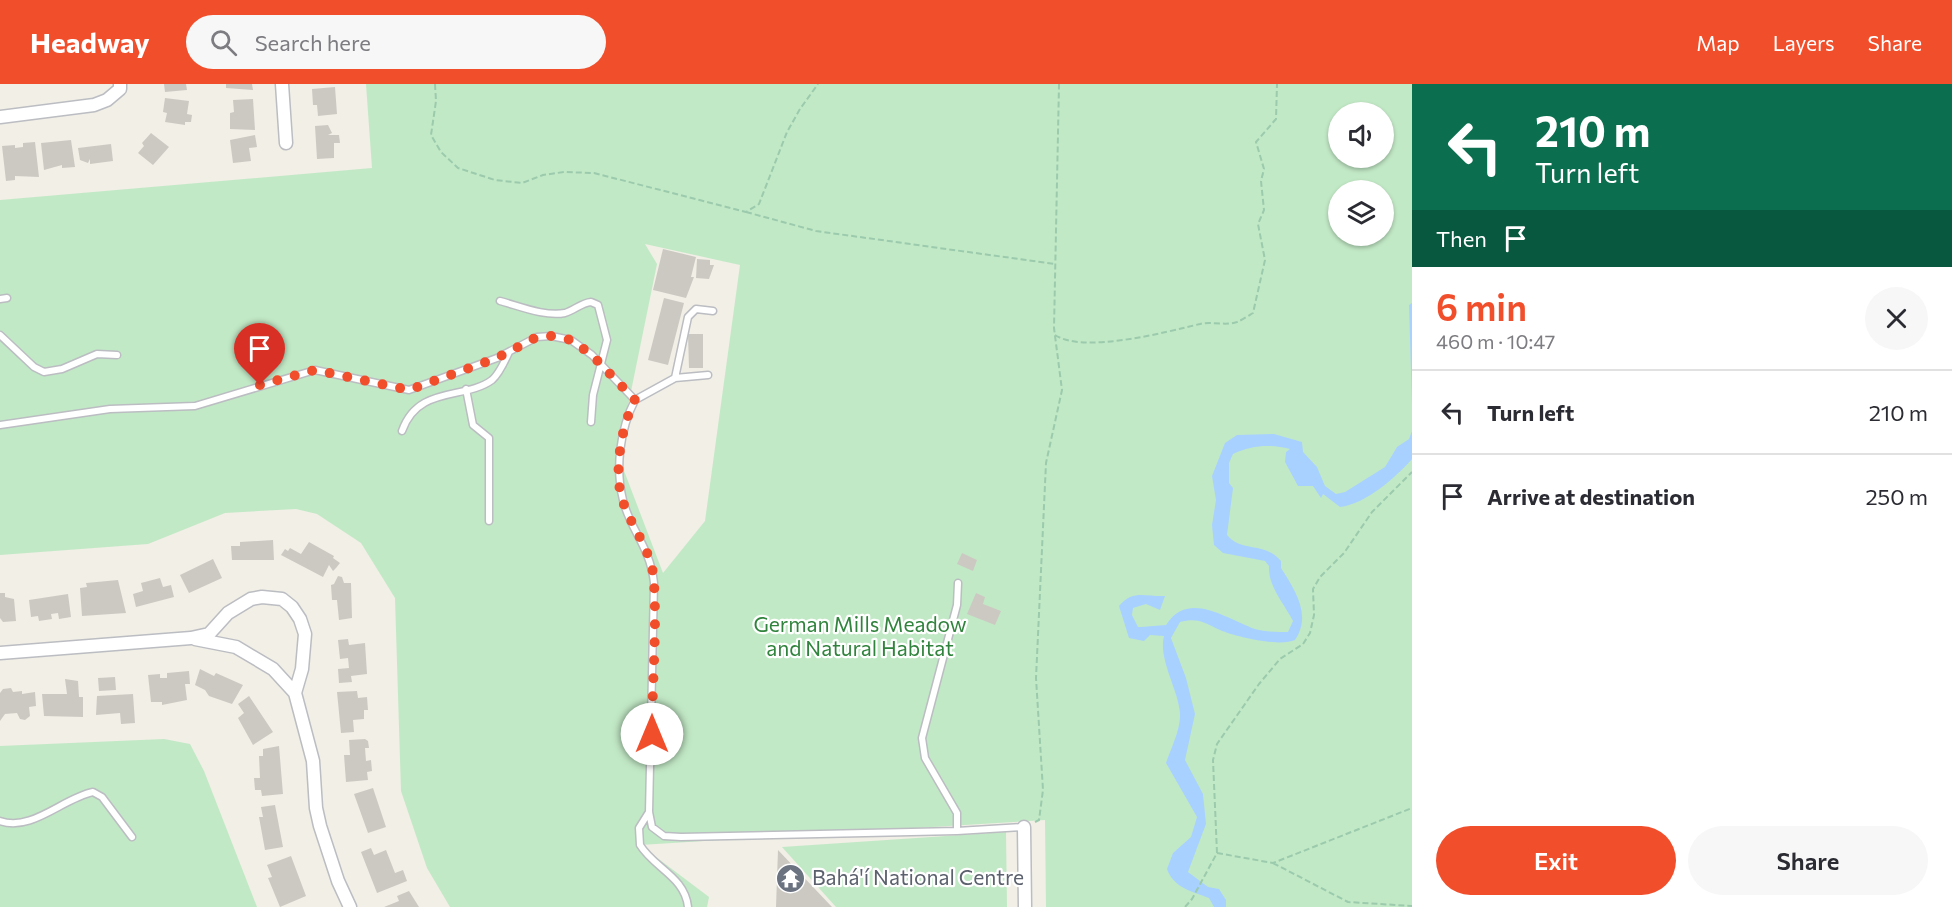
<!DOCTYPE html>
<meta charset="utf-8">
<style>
body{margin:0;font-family:Commissioner,sans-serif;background:#f7f7f7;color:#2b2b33;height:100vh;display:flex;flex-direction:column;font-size:22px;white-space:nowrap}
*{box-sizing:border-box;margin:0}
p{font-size:20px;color:#7c7c81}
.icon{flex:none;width:33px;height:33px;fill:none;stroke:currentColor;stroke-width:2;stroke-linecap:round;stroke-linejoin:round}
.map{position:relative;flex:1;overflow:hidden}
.side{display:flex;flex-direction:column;background:#fff;width:540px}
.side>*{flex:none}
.hud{background:#0b6e4f;color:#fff;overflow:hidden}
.controls{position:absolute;left:1328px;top:18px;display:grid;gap:12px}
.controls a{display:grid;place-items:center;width:66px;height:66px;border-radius:50%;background:#fff;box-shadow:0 2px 4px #0004;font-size:30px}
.pin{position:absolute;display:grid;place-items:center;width:51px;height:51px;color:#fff;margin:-62px -26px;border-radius:50% 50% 50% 0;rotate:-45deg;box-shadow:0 0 6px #0007}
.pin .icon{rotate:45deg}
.me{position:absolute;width:66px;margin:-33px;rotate:0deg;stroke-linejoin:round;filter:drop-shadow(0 0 4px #0008)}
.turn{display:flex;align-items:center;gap:21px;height:126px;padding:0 24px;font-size:27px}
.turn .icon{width:78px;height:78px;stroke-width:2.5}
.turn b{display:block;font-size:42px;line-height:51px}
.then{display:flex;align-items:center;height:57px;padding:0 24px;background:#0003;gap:12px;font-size:22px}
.round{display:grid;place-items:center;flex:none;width:63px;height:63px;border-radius:32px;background:#f7f7f7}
.head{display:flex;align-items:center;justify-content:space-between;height:102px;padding:0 24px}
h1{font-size:36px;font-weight:600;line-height:45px;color:#f14e2c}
.action{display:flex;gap:12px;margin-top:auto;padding:12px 24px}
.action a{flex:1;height:69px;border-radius:36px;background:#f14e2c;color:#fff;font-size:24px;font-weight:600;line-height:69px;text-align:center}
.action a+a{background:#f7f7f7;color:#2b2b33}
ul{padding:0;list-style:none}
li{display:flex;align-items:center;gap:18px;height:84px;padding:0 24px;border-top:2px solid #e1e1e2}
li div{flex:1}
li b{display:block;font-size:22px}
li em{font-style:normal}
header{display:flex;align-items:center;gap:36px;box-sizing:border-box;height:84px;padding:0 30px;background:#f14e2c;color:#fff}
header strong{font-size:28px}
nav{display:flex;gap:33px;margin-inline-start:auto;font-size:21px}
.search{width:420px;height:54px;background:#f7f7f7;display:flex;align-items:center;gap:15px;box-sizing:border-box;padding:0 21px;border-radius:33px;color:#7c7c81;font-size:22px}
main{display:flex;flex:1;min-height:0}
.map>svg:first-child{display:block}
.green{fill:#c2e9c6;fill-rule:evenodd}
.water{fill:#a8d1ff}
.building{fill:#ccc9c3}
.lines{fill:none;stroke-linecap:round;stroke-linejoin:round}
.service-casing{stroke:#bbbdc2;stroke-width:9}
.minor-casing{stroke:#bbbdc2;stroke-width:15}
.path{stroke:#9bcaad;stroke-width:2;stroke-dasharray:6 3;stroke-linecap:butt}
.service{stroke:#fff;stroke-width:6}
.minor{stroke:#fff;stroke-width:12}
.route{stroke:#f14e2c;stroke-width:10;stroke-dasharray:0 18}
.labels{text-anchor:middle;stroke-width:4.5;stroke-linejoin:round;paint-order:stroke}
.park-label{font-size:21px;fill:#30833c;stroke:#fff}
.worship-label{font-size:21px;fill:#5b616d;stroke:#fff;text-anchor:start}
</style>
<header>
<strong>Headway</strong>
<div class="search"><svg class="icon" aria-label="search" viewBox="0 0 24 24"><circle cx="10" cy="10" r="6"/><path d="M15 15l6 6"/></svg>Search here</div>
<nav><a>Map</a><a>Layers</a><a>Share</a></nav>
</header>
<main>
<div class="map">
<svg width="1412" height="823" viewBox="0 0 1412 823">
<rect width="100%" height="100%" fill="#f1efe6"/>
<!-- green -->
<path class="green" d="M366 0H1412V823H1046L1045 736 640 761 709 813 707 823H450L427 784 401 707 395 514 361 459 317 430 296 425 225 429 148 460 0 471V116L372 84ZM1338 28H1383V74H1338ZM1338 106H1383V152H1338ZM645 160 740 181 705 437 663 489 618 371 657 180Z
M164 655 190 660 204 687 257 823H0V662Z
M1006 748 1007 823H836L782 763Z"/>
<!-- water -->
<path class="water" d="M1412 219V320L1409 221Z
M1412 347V375C1395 394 1366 420 1340 423L1323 410 1321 414 1313 402H1298L1285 378 1286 368 1290 365C1271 360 1252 361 1233 370L1229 379V399L1233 404 1227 451C1242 469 1264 457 1281 477V484C1295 506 1312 531 1295 556 1280 563 1236 553 1220 546 1205 539 1198 533 1180 538L1171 554 1186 594 1195 630 1185 676 1203 710 1206 740 1188 788 1208 803 1219 805 1226 816V823H1214L1209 814C1191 807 1174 804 1167 785L1173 769 1191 753 1197 733 1166 679C1171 664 1181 645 1180 629 1178 605 1158 575 1164 552L1150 551 1144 557 1129 554 1119 522C1133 505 1146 513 1165 512L1160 526 1146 520 1133 524 1132 531 1138 543H1141L1166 541C1188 506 1225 534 1255 545 1265 548 1277 548 1288 548L1293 537C1284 519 1268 503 1269 482L1265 477 1223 469 1214 461 1212 441 1216 416 1212 392 1225 359 1237 351 1274 350 1302 358 1303 368 1317 383 1325 402 1336 410 1345 408 1385 383 1397 363 1409 355Z"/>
<!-- building -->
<path class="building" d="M164 0H186L187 6 165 8Z
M226 0H252L253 6 226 4Z
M335 3 337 30 318 32 317 21H313L312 5Z
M165 14 189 17 187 30 192 31 191 38H185V41L165 38 167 29 163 28Z
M253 15 255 46 230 45V29L234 28 233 16Z
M328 41 332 49 328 51H339L340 59H334V74L317 75 315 42Z
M151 49 169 63 153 81 138 69 144 62 142 59Z
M255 51 257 63 249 64 251 77 233 79 230 56Z
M71 56 75 83 62 84V81L44 86 41 59Z
M35 58 39 93 15 92V96L6 97 2 62 15 61V64L23 63V59Z
M111 60 113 77 90 80V75L88 79 80 76 78 64Z
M663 165 696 173 691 193H694L686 214 653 206Z
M697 175 710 176V181H714L709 195 696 194Z
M664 214 684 219 668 281 648 276Z
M688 250H703V284H689Z
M273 456 274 476H232L231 462H240V458Z
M309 458 334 472 333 474 340 479 336 484 333 487 329 481 323 493 281 471 285 465 288 467 290 464 301 470Z
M962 469 977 476 973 487 957 480Z
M213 475 222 494 189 509 180 491Z
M338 492 342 493 344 499H351L352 534 339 536 337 516H332L331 501 334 500Z
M160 494 163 503 171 501 174 513 136 523 133 510 143 507 141 499Z
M118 496 126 529 82 532 80 504 87 503 86 499Z
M0 509H5V513L14 515 16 537 3 538 0 534Z
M976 509 985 513 983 520 1001 527 995 541 967 530Z
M68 510 71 533 59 535 58 529 51 530 52 535 39 537 38 532 31 533 29 516Z
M348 555 349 561 365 559 367 590 351 592 352 598 339 599 338 585 349 584 348 574 340 575 338 556Z
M200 585 214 592 216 589 243 601 232 620 209 612 205 606 195 601Z
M189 587 190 600H185L187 616 162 621V618H151L148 591 160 590V594H167V589Z
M115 593 116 606 99 607 98 594Z
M65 595 78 597 79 613H83V633L44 632 42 610H67Z
M11 604 13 608 22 607V610L35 608 36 622 29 623 30 632 25 636 20 635 17 629 5 630 0 637V609L3 605Z
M357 607 358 614 367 613 368 626H364V635L353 636 354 648 341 649 337 608Z
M133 610 135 639 121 640 120 629 96 631 97 612Z
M249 612 273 648 253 661 238 634 244 629 238 620Z
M365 655 368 657 369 664H365L366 677 371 676 372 687 367 688 368 696 346 698 344 671H350L349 656Z
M279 662 283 710 262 712 261 706H255L254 694H260L259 672H263V665Z
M373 704 386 743 368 749 354 710Z
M275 721 283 763 265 766 259 733H263L261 723Z
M371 764 374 771 386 766 395 789 403 786 407 797 377 809 361 768Z
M778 766 832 823H776Z
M291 772 306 812 280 823 268 794 272 793 267 781Z
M409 807 419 823H384L399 817 397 812Z"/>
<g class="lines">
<defs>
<path id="service" d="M0 215 7 214
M500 217C519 222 545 233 565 229 575 226 581 219 591 218L598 221 607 256 593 311 591 338
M0 251 34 283 44 288 62 285 97 270 117 271
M675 294 708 291
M466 305 473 341 489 354V437
M635 316 675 294 688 233 696 225 713 227
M0 341 110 325 195 322 315 286 409 306 497 274 537 253 551 252 571 256 592 271 635 316C620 345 615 384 623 416 630 446 650 462 654 499L649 728 652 743 664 752 681 753 957 747 1024 743
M402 347C418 301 465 316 492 296 499 290 505 277 509 268
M649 728 639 744 640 761C654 784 685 793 688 823
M0 737C32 748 63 714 93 708L102 713 132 753
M957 747V729L925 674 922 654 957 521 958 499"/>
<path id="minor" d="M282 0 286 59
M0 33 94 21 107 16 120 5V0
M195 555 236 563 273 585 295 609
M0 569 191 554 209 550 228 529 251 515 262 513 282 515 292 523 300 535 305 550 302 585 295 609 313 677 316 724 320 742 338 797 350 823
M1024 743 1025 823"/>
</defs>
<!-- service casing -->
<use href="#service" class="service-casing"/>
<!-- minor casing -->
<use href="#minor" class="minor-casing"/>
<!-- path -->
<path class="path" d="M435 0 436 17 431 51 441 68 458 84 495 96 522 99 543 91 564 88 594 89 746 128 759 120 787 48 800 25 818 0
M746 128 816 147 1055 180
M1055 251C1084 270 1166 248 1200 240 1211 237 1225 242 1237 238 1242 236 1248 232 1253 229L1265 176 1258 140 1264 126 1261 97 1264 85 1256 58 1276 35 1277 0
M1035 738 1039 736 1043 706 1036 594 1046 379 1062 306 1054 244 1059 0
M1217 769 1273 779 1412 724
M1273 779 1348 818 1412 822
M1185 823 1192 815 1217 769 1213 676 1217 660 1259 600 1280 575 1303 560 1310 549 1314 531 1313 505 1320 493 1344 469 1372 428 1412 388"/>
<!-- service -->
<use href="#service" class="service"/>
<!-- minor -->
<use href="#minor" class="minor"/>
</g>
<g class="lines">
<!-- route -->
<path class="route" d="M260 301 315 286 409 306 497 274 537 253 551 252 571 256 592 271 635 316C621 342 613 390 623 418 633 446 653 468 654 499 657 549 652 600 652 650"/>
</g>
<!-- icons -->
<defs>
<symbol id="temple-disc" viewBox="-11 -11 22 22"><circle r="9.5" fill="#6b7280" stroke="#fff"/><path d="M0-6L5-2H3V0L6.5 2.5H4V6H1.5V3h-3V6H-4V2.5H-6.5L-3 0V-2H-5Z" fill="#fff"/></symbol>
</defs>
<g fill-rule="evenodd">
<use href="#temple-disc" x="774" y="778" width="33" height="33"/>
</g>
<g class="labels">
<!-- park labels -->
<g class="park-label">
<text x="860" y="548">German Mills Meadow<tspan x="860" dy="24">and Natural Habitat</tspan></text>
</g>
<!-- worship labels -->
<g class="worship-label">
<text x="812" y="801">Bahá'í National Centre</text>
</g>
</g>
</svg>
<div class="controls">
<a><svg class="icon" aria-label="sound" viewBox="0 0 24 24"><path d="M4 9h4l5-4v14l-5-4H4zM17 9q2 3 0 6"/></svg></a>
<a><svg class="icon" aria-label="layers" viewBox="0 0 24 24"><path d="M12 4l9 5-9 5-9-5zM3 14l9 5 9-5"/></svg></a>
</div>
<div class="pin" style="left:260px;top:301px;background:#d93025"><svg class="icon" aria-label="arrive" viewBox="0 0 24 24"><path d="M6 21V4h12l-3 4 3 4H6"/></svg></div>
<svg class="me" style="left:652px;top:650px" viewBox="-20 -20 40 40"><circle r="19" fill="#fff"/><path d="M0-13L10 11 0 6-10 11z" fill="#f14e2c"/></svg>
</div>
<section class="side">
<div class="hud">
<div class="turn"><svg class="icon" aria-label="left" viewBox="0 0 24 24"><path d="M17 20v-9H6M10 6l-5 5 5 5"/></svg><div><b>210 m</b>Turn left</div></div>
<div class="then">Then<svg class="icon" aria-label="arrive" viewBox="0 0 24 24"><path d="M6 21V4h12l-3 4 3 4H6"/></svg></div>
</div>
<div class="head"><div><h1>6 min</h1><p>460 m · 10:47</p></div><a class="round"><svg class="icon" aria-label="close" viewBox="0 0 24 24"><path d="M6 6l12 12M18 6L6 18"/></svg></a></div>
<ul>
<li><svg class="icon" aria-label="left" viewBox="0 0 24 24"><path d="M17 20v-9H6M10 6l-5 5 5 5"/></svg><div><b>Turn left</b></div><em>210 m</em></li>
<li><svg class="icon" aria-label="arrive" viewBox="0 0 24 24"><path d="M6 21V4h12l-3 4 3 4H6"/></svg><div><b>Arrive at destination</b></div><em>250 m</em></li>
</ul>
<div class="action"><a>Exit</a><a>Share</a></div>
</section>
</main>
